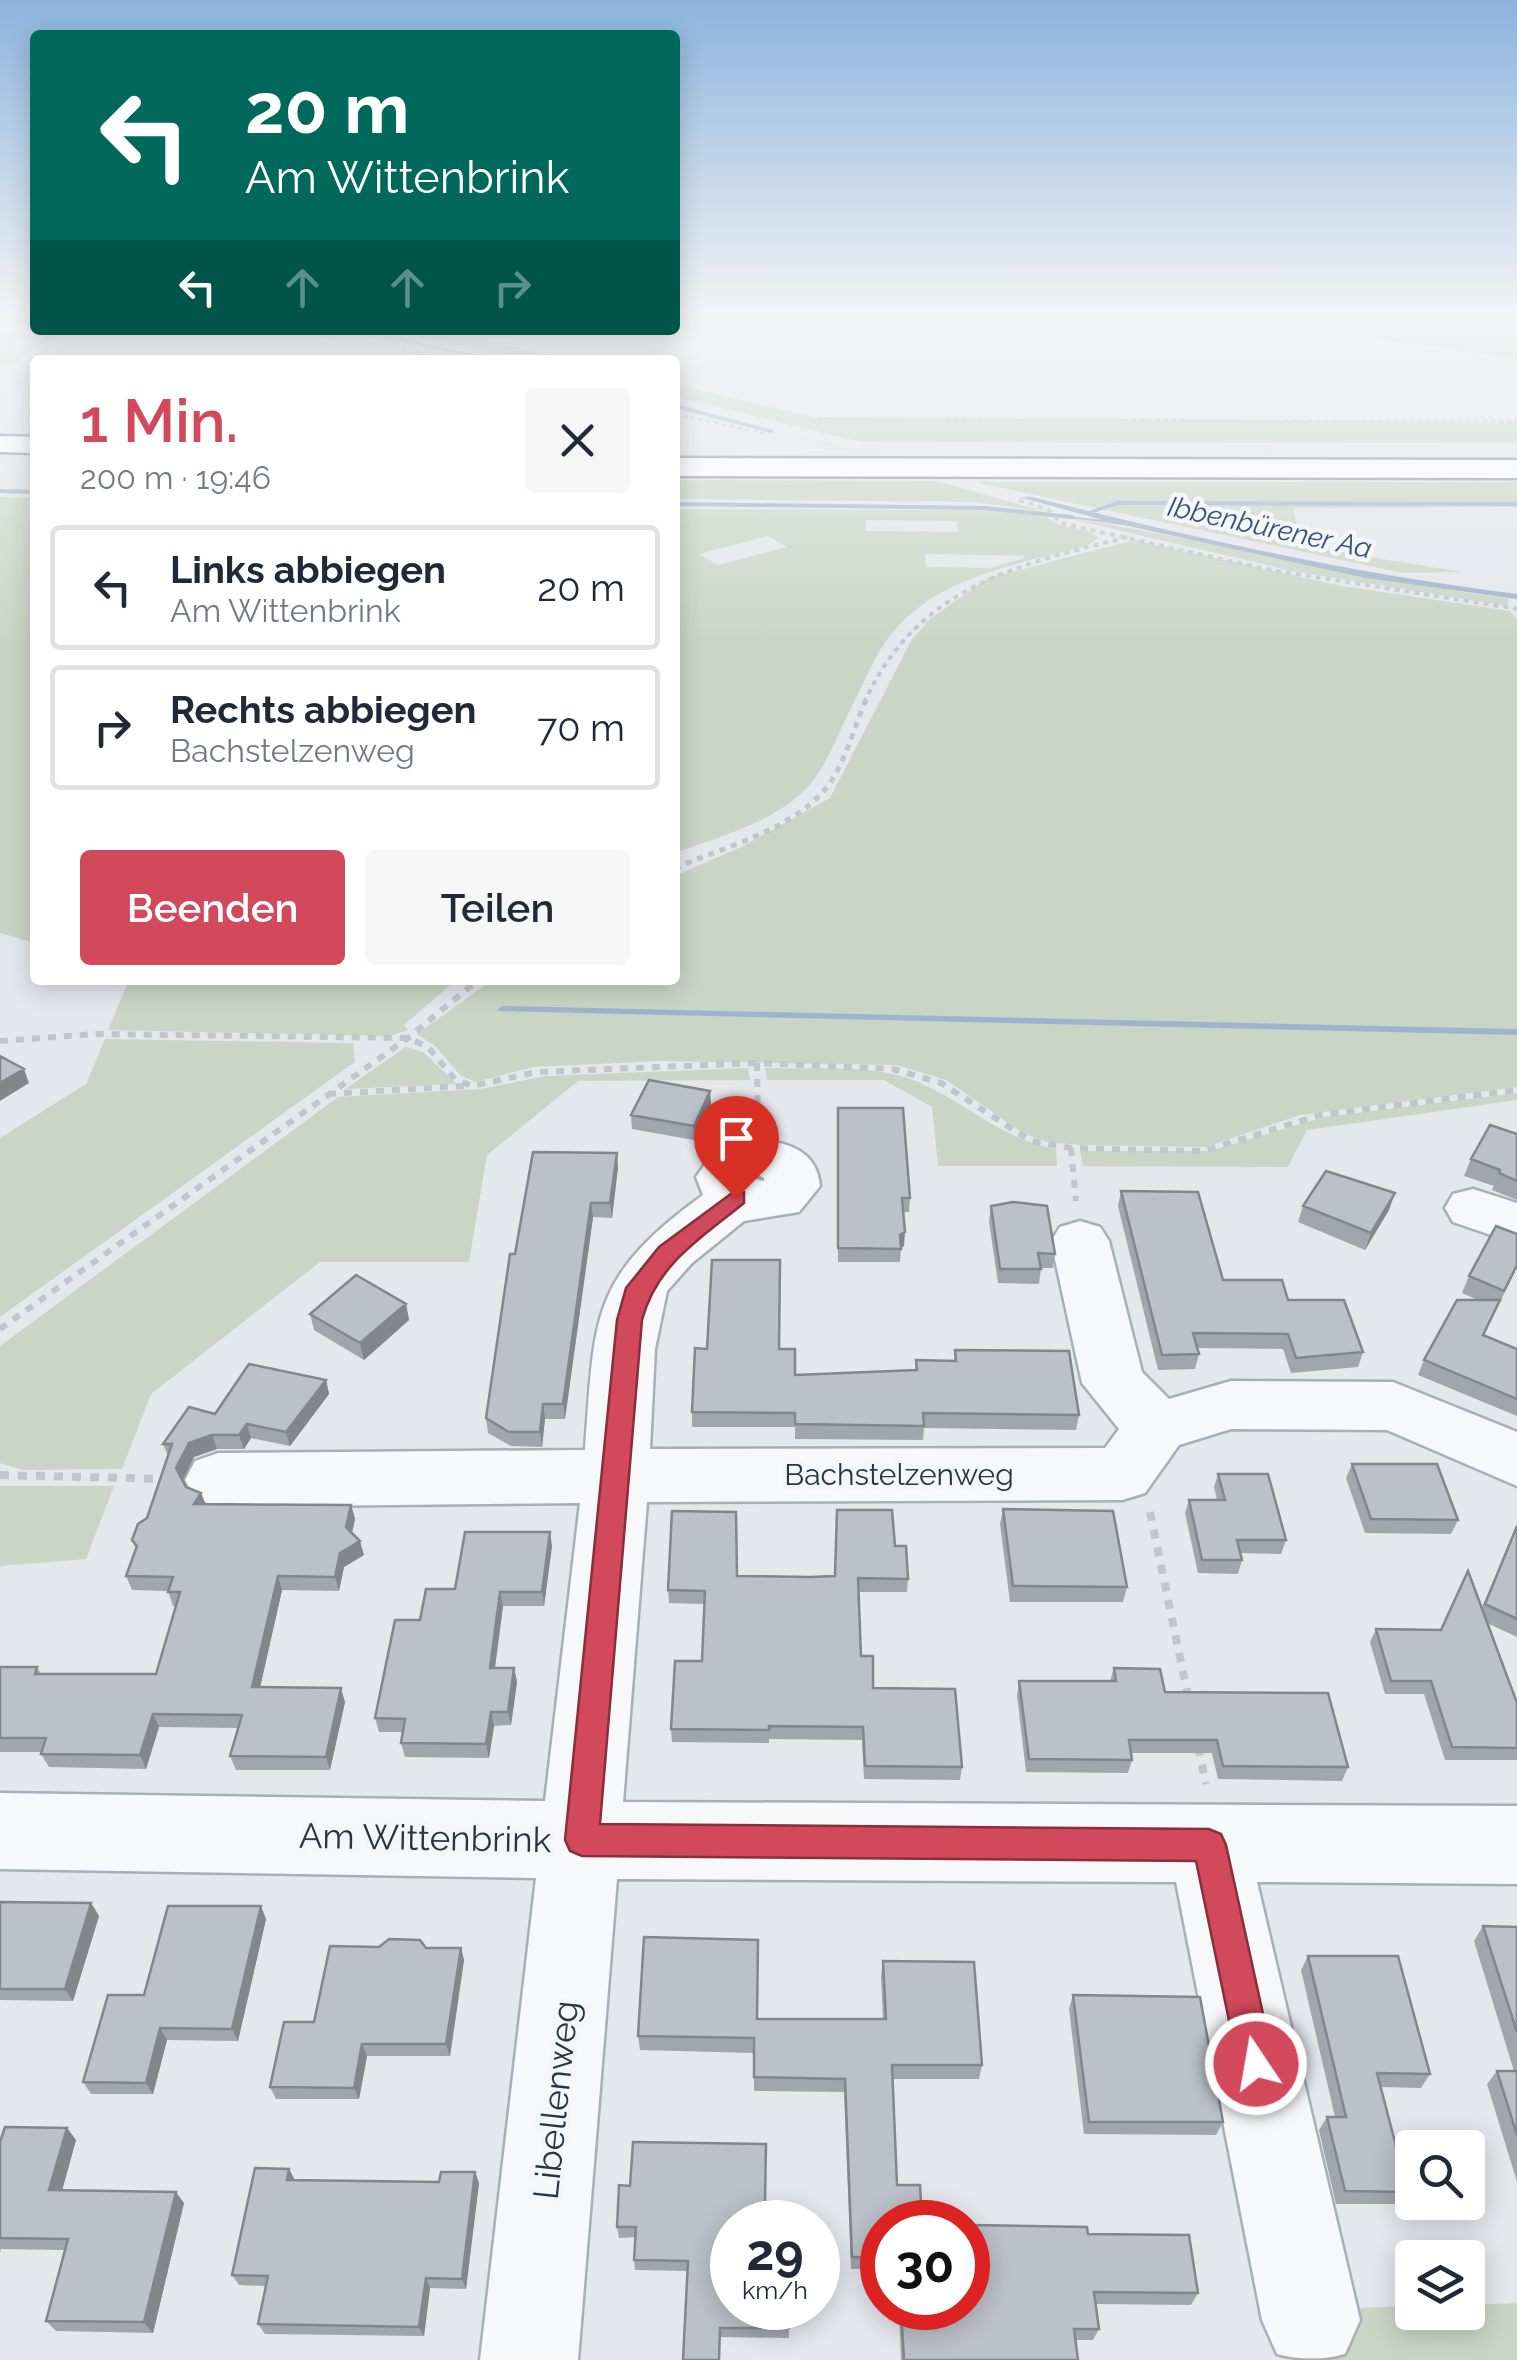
<!DOCTYPE html>
<html lang="de">
<meta charset="utf-8">
<style>
body{margin:0;font-family:Raleway,sans-serif;background:#f6f6f7;color:#1f2937;height:100vh;display:flex;flex-direction:column;font-size:38px;white-space:nowrap}
*{box-sizing:border-box;margin:0}
p{font-size:32px;color:#747a83}
.icon{flex:none;width:55px;height:55px;fill:none;stroke:currentColor;stroke-width:2;stroke-linecap:round;stroke-linejoin:round}
.map{position:relative;flex:1;overflow:hidden}
.drawer{position:absolute;left:30px;top:355px;width:650px;height:630px;display:flex;flex-direction:column;background:#fff;border-radius:10px;box-shadow:0 5px 25px #0003}
.drawer>*{flex:none}
.guide{position:absolute;left:30px;top:30px;width:650px;height:305px;border-radius:10px;box-shadow:0 5px 25px #0003;background:#00695c;color:#fff;overflow:hidden}
.controls{position:absolute;left:1395px;top:2130px;display:grid;gap:20px}
.controls a{display:grid;place-items:center;width:90px;height:90px;border-radius:10px;background:#fff;box-shadow:0 5px 25px #0003;font-size:50px}
.speed{position:absolute;left:710px;top:2200px;display:flex;gap:20px;font-size:50px;font-weight:700;text-align:center}
.speed>*{display:grid;place-content:center;width:130px;height:130px;border-radius:50%;background:#fff;box-shadow:0 5px 25px #0003;line-height:1}
.speed small{font-size:25px;font-weight:400}
.speed .limit{border:15px solid #d22;background:#fff;color:#111}
.pin{position:absolute;display:grid;place-items:center;width:85px;height:85px;color:#fff;margin:-102px -42px;border-radius:50% 50% 50% 0;rotate:-45deg;box-shadow:0 0 10px #0007}
.pin .icon{rotate:45deg}
.me{position:absolute;width:110px;margin:-55px;rotate:348deg;stroke-linejoin:round;filter:drop-shadow(0 0 8px #0008)}
.turn{display:flex;align-items:center;gap:35px;height:210px;padding:0 50px;font-size:45px}
.turn .icon{width:130px;height:130px;stroke-width:2.5}
.turn b{display:block;font-size:70px;line-height:85px}
.lanes{display:flex;align-items:center;height:95px;padding:0 50px;background:#0003;justify-content:center;gap:50px;direction:ltr}
.lanes .off{opacity:.35}
.round{display:grid;place-items:center;flex:none;width:105px;height:105px;border-radius:10px;background:#f6f6f7}
.overview{display:flex;align-items:center;justify-content:space-between;height:170px;padding:0 50px}
h1{font-size:60px;font-weight:600;line-height:75px;color:#d1495b}
.primary-button{display:flex;gap:20px;margin-top:auto;padding:20px 50px}
.primary-button a{flex:1;height:115px;border-radius:10px;background:#d1495b;color:#fff;font-size:40px;font-weight:600;line-height:115px;text-align:center}
.primary-button a+a{background:#f6f6f7;color:#1f2937}
ul{padding:0;list-style:none}
li{display:flex;align-items:center;gap:30px;height:125px;margin:0 20px 15px;padding:0 30px;border:5px solid #e0e1e3;border-radius:10px}
li div{flex:1}
li b{display:block;font-size:38px}
li em{font-style:normal}
.map>svg:first-child{display:block}
.green{fill:#c9d6c5;fill-rule:evenodd}
.water{fill:#9fb4cc}
.pier{fill:#e4e7ec}
.lines{fill:none;stroke-linecap:round;stroke-linejoin:round}
.stream{fill:#9fb4cc;fill-rule:evenodd}
.minor-casing{stroke:#a9aeb7;stroke-width:5}
.highway-casing{stroke:#8b94a3;stroke-width:5}
.path-far4{stroke:#c2c5cb;stroke-width:2.5;stroke-dasharray:4 4;stroke-linecap:butt}
.path-far3{stroke:#c2c5cb;stroke-width:4;stroke-dasharray:5 5;stroke-linecap:butt}
.path-far2{stroke:#c2c5cb;stroke-width:5;stroke-dasharray:6 6;stroke-linecap:butt}
.path-far1{stroke:#c2c5cb;stroke-width:6;stroke-dasharray:8 8;stroke-linecap:butt}
.path{stroke:#c2c5cb;stroke-width:8;stroke-dasharray:9 9;stroke-linecap:butt}
.minor{fill:#f7f8fa;fill-rule:evenodd}
.highway{fill:#fff;fill-rule:evenodd}
.wall{fill:#a1a5ae}
.shaded-wall{fill:#83868d}
.building{fill:#bbc0ca;stroke:#83868d;stroke-width:2.5}
.route{fill:#d1495b;stroke:#882f3b;stroke-width:2.5}
.labels{text-anchor:middle;stroke-width:9;stroke-linejoin:round;paint-order:stroke}
.far-water-label{font-size:28px;font-style:italic;fill:#34527a;stroke:#f4f6f9}
.street-label{font-size:30px;fill:#2b3445;stroke:#f4f6f9}
.near-street-label{font-size:35px;fill:#2b3445;stroke:#f4f6f9}
</style>
<div class="map">
<svg width="1517" height="2360" viewBox="0 0 1517 2360">
<rect width="100%" height="100%" fill="#e4e7ec"/>
<!-- green -->
<path class="green" d="M1300 314H1517V359L1285 325Z
M387 330H437L576 360H526Z
M0 332 60 334 16 361 0 365Z
M675 384 813 417 1517 422V443L861 442 675 397Z
M675 480 936 481 1047 512 973 502 675 499Z
M974 482H1517V507L1293 508 1302 546 1462 572 1403 573Z
M0 497 35 498V943L0 933Z
M675 509 1009 510 1048 517C1060 532 1086 524 1098 538L1087 546C1022 563 939 576 894 631 875 652 866 679 853 704 841 727 830 758 815 778 784 820 721 836 675 853ZM866 520 957 521 959 532 866 531ZM768 536 787 547 718 565 699 554ZM925 554 1025 556 1026 557 991 568 926 567Z
M1062 517C1212 539 1357 580 1508 598V606L1292 571Z
M1134 540 1342 586 1510 611 1517 619V1087L1300 1115 1206 1147 1081 1145 1047 1142 1023 1133 946 1080 897 1065 660 1061 533 1067 476 1082 460 1075 434 1045 417 1034 492 980H675V876L741 847 830 798 911 641 930 619 988 578Z
M129 980H456L404 1025 408 1030 390 1036 108 1030Z
M105 1039 353 1043 355 1062 0 1317V1138L86 1084Z
M406 1047 423 1052 457 1084 345 1089Z
M748 1068 750 1080 578 1081 487 1155 469 1262H320L151 1394 122 1469 23 1470 0 1463V1346L338 1097 480 1089 545 1076Z
M765 1068C814 1070 873 1063 918 1082 967 1103 1004 1141 1056 1149L1057 1166H938L932 1107 884 1080H767Z
M1517 1093V1100L1307 1130 1288 1167 1083 1166 1080 1151H1210L1324 1117Z
M0 1486H114L86 1559 0 1566Z
M1517 2303V2360H1292L1355 2308 1412 2306V2312H1468V2305Z"/>
<!-- water -->
<path class="water" d="M776 431C1022 494 1265 563 1517 594V599L1366 578 1124 525 1062 517 1058 515 1103 520Z"/>
<!-- pier -->
<path class="pier" d="M776 431 1032 496 1007 499 762 433Z"/>
<g class="lines">
<!-- stream -->
<path class="stream" d="M350 330H361L499 360H488Z
M675 404 773 430 774 431 771 433 675 408Z
M0 489 35 490V494L0 493Z
M1117 501 1517 502V506L1118 505 1087 515 1084 513Z
M675 502 985 506 1072 515 1075 517 1072 519 985 510 675 506Z
M503 1006 1517 1029V1035L499 1011 497 1009Z"/>
<defs>
<path id="minor" d="M758 1139C789 1143 817 1151 820 1186L799 1212 744 1221 692 1263 667 1291 655 1349 650 1449 1105 1448 1119 1429 1082 1383 1051 1241 1060 1227 1080 1221 1100 1227 1109 1241 1142 1372 1169 1399 1231 1381 1393 1382 1517 1432V1486L1387 1430 1231 1429 1179 1445 1145 1493 1122 1500 647 1502 623 1802 1517 1806V1884L1257 1882 1360 2320 1345 2354C1324 2360 1298 2360 1277 2354L1262 2320 1176 1882 617 1879 578 2360H480L536 1878 0 1869V1793L545 1801 580 1503 218 1507 195 1499 185 1480 195 1461 218 1453 585 1450C595 1317 589 1278 703 1195L696 1177 715 1150ZM758 1175 764 1178V1181L752 1178Z
M1473 1189 1517 1203V1244L1453 1222 1445 1208 1453 1194Z"/>
<path id="highway" d="M0 436 35 437V453L0 452Z
M675 458 1517 460V478L675 476Z"/>
</defs>
<!-- minor casing -->
<use href="#minor" class="minor-casing"/>
<!-- highway casing -->
<use href="#highway" class="highway-casing"/>
<!-- path-far4 -->
<path class="path-far4" d="M300 330 453 360
M675 414 764 433
M787 420 1517 421"/>
<!-- path-far3 -->
<path class="path-far3" d="M1019 500 1049 510 1060 523 1266 569 1517 609
M864 703C918 585 1017 565 1132 536"/>
<!-- path-far2 -->
<path class="path-far2" d="M675 868C724 847 801 828 832 780 847 756 854 727 866 700"/>
<!-- path-far1 -->
<path class="path-far1" d="M0 1041 96 1034 408 1038 428 1047 455 1079 472 1086 537 1072 757 1063 893 1069 941 1083 1031 1141 1071 1148 1203 1151 1320 1115 1517 1090
M757 1063 758 1122
M328 1094 465 1086
M1071 1148 1076 1201
M0 1329 408 1038 478 980"/>
<!-- path -->
<path class="path" d="M0 1475 168 1479
M1150 1512 1189 1701
M1198 1747 1206 1784"/>
<!-- minor -->
<use href="#minor" class="minor"/>
<!-- highway -->
<use href="#highway" class="highway"/>
</g>
<!-- wall -->
<path class="wall" d="M710 1091 711 1105 694 1140 632 1129 631 1115Z
M837 1121 910 1198 909 1212H903L904 1246 901 1248 900 1262H838Z
M1517 1134V1200L1492 1190 1494 1186 1464 1176 1471 1159Z
M618 1167 612 1218 593 1217 565 1419H545L542 1447 511 1446 488 1433 486 1418 515 1254Z
M1121 1191 1223 1280 1288 1300 1363 1352 1358 1367 1291 1373 1283 1349 1197 1348 1199 1354 1195 1369 1158 1370 1118 1206Z
M991 1206 1055 1254 1053 1268H1041L1039 1284 998 1283 989 1221Z
M1303 1206 1389 1210 1365 1250 1298 1222Z
M1517 1267 1484 1335 1517 1349V1416L1418 1375 1424 1360 1478 1300 1462 1293 1469 1276Z
M406 1304 409 1320 364 1360 314 1330 310 1314Z
M779 1349 795 1375 915 1370 916 1360 954 1361 955 1350 1079 1415 1076 1430 924 1428 923 1440 795 1439V1427H692V1412Z
M326 1380 329 1394 290 1446 251 1438 244 1449H217L194 1457 183 1480 186 1487 201 1493 205 1504 351 1505 355 1519 352 1533 364 1555 344 1567 339 1591 282 1590 260 1687 345 1702 330 1770H236L230 1756 238 1728 159 1727 146 1769 49 1767 41 1754 42 1752H0V1667H37L41 1674H156L176 1606H173L168 1591 132 1590 126 1576 136 1549 132 1540 147 1518 168 1456 163 1444 215 1414Z
M1352 1464 1458 1520 1451 1534 1365 1533 1346 1478Z
M1218 1474 1286 1540 1281 1554 1240 1553 1242 1560 1238 1574 1198 1573 1185 1513 1189 1500H1217L1214 1487Z
M1003 1509 1127 1587 1123 1602H1010L1000 1524Z
M1517 1525V1637L1487 1623 1517 1703V1760H1445L1424 1694H1385L1370 1642 1376 1629 1440 1630 1482 1607Z
M552 1546 544 1606H503L495 1668H514L517 1682 511 1725 494 1726 489 1758 405 1757 401 1743 403 1732H379L375 1718 455 1589Z
M895 1546 908 1579 907 1592H858L861 1656 873 1688 962 1767 960 1780 864 1779 862 1740 769 1739V1743L672 1742 671 1729 702 1661 704 1604 669 1603 668 1590 737 1576H835Z
M1114 1668 1165 1692 1348 1767 1342 1781 1218 1779 1212 1753H1131L1132 1760 1128 1773 1026 1772 1017 1695 1019 1681H1110Z
M0 1902 91 1903 99 1916 73 2001 0 2000Z
M266 1919 238 2041 167 2040 153 2094H91L83 2082 144 1995Z
M1483 1926 1517 1927V2182L1487 2084 1497 2071H1514L1474 1941Z
M426 1948H461L464 1960 450 2056H367L359 2099H276L270 2087 314 2022Z
M1308 1956 1430 2074 1421 2088 1381 2087 1408 2192 1398 2204H1336L1319 2130 1327 2117H1335L1301 1970Z
M883 1961 982 2065 979 2079H892L882 2222V2269H851L844 2092 754 2091V2053L640 2050 638 2036 757 2019H883L881 1976Z
M1073 1995 1223 2122 1216 2135 1084 2134 1069 2009Z
M67 2128 76 2140 62 2190 184 2203 153 2333 56 2331 46 2321 65 2250 1 2249 0 2253V2142Z
M475 2172 479 2183 466 2289 430 2288 424 2336 265 2334 258 2324 266 2286 239 2285 232 2275 295 2180 439 2182Z
M732 2222 789 2308V2338L720 2337V2360H683L687 2271 635 2270 634 2260 635 2237 619 2238 617 2227Z
M1088 2234 1198 2293 1191 2305 1096 2304 1099 2329 1093 2340H1075L1078 2360H901L899 2308H968Z"/>
<!-- shaded-wall -->
<path class="shaded-wall" d="M24 1069 29 1083 0 1101V1083Z
M710 1091 711 1105 694 1140V1126Z
M617 1153 618 1167 612 1218 610 1203Z
M1395 1193 1389 1210 1365 1250 1371 1233Z
M591 1203 593 1217 565 1419 563 1404Z
M905 1232 904 1246 899 1249 900 1235Z
M406 1304 409 1320 364 1360 360 1343Z
M326 1380 329 1394 290 1446 286 1432Z
M543 1404 545 1419 542 1447 540 1432Z
M247 1424 251 1438 244 1449 239 1435Z
M212 1435 217 1449 194 1457 182 1482 176 1468 189 1443Z
M201 1493 207 1507 194 1504Z
M351 1505 355 1519 350 1541 346 1527Z
M550 1532 552 1546 544 1606 542 1592Z
M360 1541 364 1555 344 1567 339 1591 335 1577 340 1553Z
M278 1576 282 1590 257 1701 252 1687Z
M500 1592 503 1606 493 1681 490 1668Z
M514 1668 517 1682 511 1725 508 1712Z
M341 1688 345 1702 330 1770 326 1757Z
M491 1712 494 1726 489 1758 486 1744Z
M153 1714 159 1727 146 1769 140 1755Z
M91 1903 99 1916 73 2001 65 1989Z
M261 1906 266 1919 238 2041 232 2029Z
M461 1948 464 1960 450 2056 446 2044Z
M160 2028 167 2040 153 2094 146 2083Z
M362 2044 367 2056 359 2099 354 2088Z
M67 2128 76 2140 59 2202 49 2190Z
M289 2169 295 2180H287Z
M475 2172 479 2183 466 2289 462 2279Z
M176 2192 184 2203 153 2333 144 2322Z
M426 2278 430 2288 424 2336 419 2327Z"/>
<!-- building -->
<path class="building" d="M0 1056 24 1069 0 1083Z
M649 1080 710 1091 694 1126 631 1115Z
M838 1108H903L910 1198H902L905 1232 900 1235 901 1249 838 1248Z
M1490 1125 1517 1134V1181L1499 1173 1500 1170 1471 1159Z
M533 1152 617 1153 610 1203H591L563 1404H543L540 1432H509L486 1418 510 1254H515Z
M1326 1171 1395 1193 1371 1233 1303 1206Z
M1121 1191 1198 1192 1223 1280H1282L1288 1300H1344L1363 1352 1296 1358 1288 1334 1193 1333 1199 1354 1162 1355Z
M1013 1202 1047 1206 1055 1254 1038 1253 1041 1269H1000L991 1206Z
M1496 1226 1517 1234V1265L1504 1291 1469 1276Z
M712 1260H780L779 1349H795V1375L917 1370 916 1360 956 1361 955 1350 1069 1351 1079 1415 923 1413 924 1426 795 1424V1413L692 1412 695 1348 707 1349Z
M356 1275 406 1304 360 1343 310 1314Z
M1457 1300H1500L1483 1335 1517 1349V1399L1424 1360Z
M249 1364 326 1380 286 1432 247 1424 239 1435H212L189 1443 176 1468 186 1487 201 1493 194 1504 351 1505 346 1527 360 1541 340 1553 335 1577 278 1576 252 1687 341 1688 326 1757 230 1756 242 1715 153 1714 140 1755 41 1754 46 1738H0V1667H37L35 1674H156L180 1592H168L173 1577 126 1576 137 1546 132 1540 138 1524 147 1518 172 1444H163L189 1407 215 1414Z
M1352 1464H1437L1458 1520 1371 1519Z
M1218 1474H1268L1286 1540H1237L1242 1560H1202L1189 1500H1225Z
M1003 1509 1113 1511 1127 1587 1013 1586Z
M837 1510H892L895 1546H906L908 1579 858 1578 861 1656H873V1688L955 1689 962 1767 865 1766 863 1727 769 1726V1730L671 1729 675 1661H702L705 1591 668 1590 672 1511 736 1512 737 1576 810 1577 835 1576Z
M1517 1526V1619L1485 1604Z
M465 1532H550L542 1592H500L490 1668H514L508 1712H491L486 1744 401 1743 405 1719 375 1718 395 1620H420L426 1589H455Z
M1468 1571 1517 1703V1748L1452 1747 1431 1681H1391L1376 1629 1441 1630Z
M1114 1668 1160 1669 1165 1692 1328 1693 1348 1767 1223 1766 1217 1740H1129L1132 1760 1029 1759 1019 1681H1116Z
M0 1902 91 1903 65 1989H0Z
M168 1906H261L232 2029 160 2028 146 2083 83 2082 108 1995H144Z
M1483 1926 1517 1927V2032Z
M644 1937 758 1940 757 2019H886L883 1961 974 1962 982 2065H892L897 2185H920L922 2222H882V2257H852L845 2079 754 2077V2038L638 2036Z
M389 1939 420 1940 426 1948H461L446 2044H362L354 2088 270 2087 284 2022H314L330 1946 379 1947Z
M1308 1956H1398L1430 2074 1377 2073 1408 2192 1345 2191 1327 2117H1346Z
M1073 1995 1200 1997 1223 2122H1089Z
M1497 2071H1517V2135Z
M5 2127 67 2128 49 2190 176 2192 144 2322 46 2321 68 2239 0 2238V2142Z
M633 2142 766 2144 765 2201 775 2202 776 2222H732V2308H789V2328H720L719 2360H683L688 2261 634 2260 636 2227H617L619 2185 630 2186Z
M255 2168 289 2169 287 2180 439 2182 441 2172H475L462 2279 426 2278 419 2327 258 2324 268 2276 232 2275Z
M968 2225 1087 2227 1088 2234 1189 2235 1198 2293 1094 2292 1099 2329H1074L1078 2360H904L901 2308H968Z"/>
<!-- sky -->
<linearGradient id="sky" x2="0" y2="1"><stop stop-color="#8bb4dd"/><stop offset="0.49" stop-color="#f3f4f6"/><stop offset="1" stop-color="#f3f4f6" stop-opacity="0"/></linearGradient>
<rect width="1517" height="644" fill="url(#sky)"/>
<!-- route -->
<path class="route" d="M736 1190 744 1192V1203C700 1239 657 1264 642 1320L600 1824 1209 1829 1221 1834 1226 1845 1274 2064 1269 2077 1256 2082 1243 2077 1238 2064 1196 1861 582 1856 570 1851 565 1840 617 1320 626 1288 659 1247Z"/>
<g class="labels">
<!-- far-water labels -->
<g class="far-water-label">
<text transform="translate(1270 527) rotate(12)" y="10">Ibbenbürener Aa</text>
</g>
<!-- street labels -->
<g class="street-label">
<text x="899" y="1485">Bachstelzenweg</text>
</g>
<!-- near-street labels -->
<g class="near-street-label">
<text transform="translate(425 1838) rotate(1)" y="12">Am Wittenbrink</text>
<text transform="translate(556 2100) rotate(-84)" y="12">Libellenweg</text>
</g>
</g>
</svg>
<div class="controls">
<a><svg class="icon" aria-label="search" viewBox="0 0 24 24"><circle cx="10" cy="10" r="6"/><path d="M15 15l6 6"/></svg></a>
<a><svg class="icon" aria-label="layers" viewBox="0 0 24 24"><path d="M12 4l9 5-9 5-9-5zM3 14l9 5 9-5"/></svg></a>
</div>
<div class="speed"><div>29<small>km/h</small></div><div class="limit">30</div></div>
<div class="pin" style="left:736px;top:1198px;background:#d93025"><svg class="icon" aria-label="arrive" viewBox="0 0 24 24"><path d="M6 21V4h12l-3 4 3 4H6"/></svg></div>
<svg class="me" style="left:1256px;top:2064px" viewBox="-20 -20 40 40"><circle r="17" fill="#d1495b" stroke="#fff" stroke-width="3"/><path d="M0-11L8 9 0 5-8 9z" fill="#fff"/></svg>
<div class="guide">
<div class="turn"><svg class="icon" aria-label="left" viewBox="0 0 24 24"><path d="M17 20v-9H6M10 6l-5 5 5 5"/></svg><div><b>20 m</b>Am Wittenbrink</div></div>
<div class="lanes"><svg class="icon" aria-label="left" viewBox="0 0 24 24"><path d="M17 20v-9H6M10 6l-5 5 5 5"/></svg><svg class="icon off" aria-label="ahead" viewBox="0 0 24 24"><path d="M12 20V5M6 11l6-6 6 6"/></svg><svg class="icon off" aria-label="ahead" viewBox="0 0 24 24"><path d="M12 20V5M6 11l6-6 6 6"/></svg><svg class="icon off" aria-label="right" viewBox="0 0 24 24"><path d="M7 20v-9h11M14 6l5 5-5 5"/></svg></div>
</div>
<section class="drawer">
<div class="overview"><div><h1>1 Min.</h1><p>200 m · 19:46</p></div><a class="round"><svg class="icon" aria-label="close" viewBox="0 0 24 24"><path d="M6 6l12 12M18 6L6 18"/></svg></a></div>
<ul>
<li><svg class="icon" aria-label="left" viewBox="0 0 24 24"><path d="M17 20v-9H6M10 6l-5 5 5 5"/></svg><div><b>Links abbiegen</b><p>Am Wittenbrink</p></div><em>20 m</em></li>
<li><svg class="icon" aria-label="right" viewBox="0 0 24 24"><path d="M7 20v-9h11M14 6l5 5-5 5"/></svg><div><b>Rechts abbiegen</b><p>Bachstelzenweg</p></div><em>70 m</em></li>
</ul>
<div class="primary-button"><a>Beenden</a><a>Teilen</a></div>
</section>
</div>
